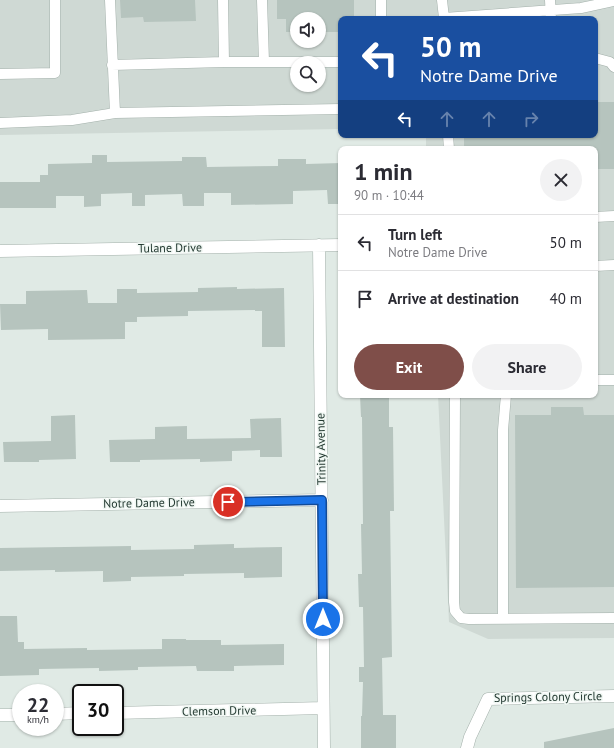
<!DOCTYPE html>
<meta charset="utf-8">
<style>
body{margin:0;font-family:"PT Sans",sans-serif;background:#f2f2f3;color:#2b2b33;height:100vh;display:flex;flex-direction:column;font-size:15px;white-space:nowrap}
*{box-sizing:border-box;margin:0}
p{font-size:13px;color:#7c7c81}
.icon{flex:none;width:22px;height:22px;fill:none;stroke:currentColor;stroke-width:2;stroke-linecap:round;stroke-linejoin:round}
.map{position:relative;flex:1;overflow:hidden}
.drawer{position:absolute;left:338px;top:146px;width:260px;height:252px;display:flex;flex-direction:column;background:#fff;border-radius:8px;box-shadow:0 1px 3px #0004}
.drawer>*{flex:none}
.hud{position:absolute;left:338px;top:16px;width:260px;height:122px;border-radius:8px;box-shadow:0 1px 3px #0004;background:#1a4fa0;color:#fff;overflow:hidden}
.tools{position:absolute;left:290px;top:12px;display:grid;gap:8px}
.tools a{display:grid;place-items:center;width:36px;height:36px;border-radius:50%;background:#fff;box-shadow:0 1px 3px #0004;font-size:20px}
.speed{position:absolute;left:12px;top:684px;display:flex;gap:8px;font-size:20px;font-weight:700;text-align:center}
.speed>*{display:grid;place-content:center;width:52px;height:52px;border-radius:50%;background:#fff;box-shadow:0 1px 3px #0004;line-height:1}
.speed small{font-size:10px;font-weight:400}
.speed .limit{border:2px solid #111;border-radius:6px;background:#fff;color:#111}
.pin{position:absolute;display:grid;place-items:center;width:34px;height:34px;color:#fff;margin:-17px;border:2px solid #fff;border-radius:50%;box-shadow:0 1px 4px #0007}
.me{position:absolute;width:44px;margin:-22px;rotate:0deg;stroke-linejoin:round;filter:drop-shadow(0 0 3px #0008)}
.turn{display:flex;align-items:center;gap:14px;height:84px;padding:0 16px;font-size:18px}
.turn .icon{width:52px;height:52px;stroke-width:2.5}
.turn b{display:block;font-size:28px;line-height:34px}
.lanes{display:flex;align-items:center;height:38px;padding:0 16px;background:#0003;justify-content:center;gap:20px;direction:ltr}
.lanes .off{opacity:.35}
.round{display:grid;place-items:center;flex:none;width:42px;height:42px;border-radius:21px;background:#f2f2f3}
.summary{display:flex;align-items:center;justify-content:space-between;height:68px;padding:0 16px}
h1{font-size:24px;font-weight:800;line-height:30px}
.action{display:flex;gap:8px;margin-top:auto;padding:8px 16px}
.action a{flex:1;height:46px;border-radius:24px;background:#7f4e49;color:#fff;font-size:16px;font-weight:800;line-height:46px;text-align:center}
.action a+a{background:#f2f2f3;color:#2b2b33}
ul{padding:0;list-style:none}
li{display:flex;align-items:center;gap:12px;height:56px;padding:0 16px;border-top:1px solid #e1e1e2}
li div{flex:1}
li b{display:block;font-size:15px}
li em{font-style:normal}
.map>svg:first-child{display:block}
.built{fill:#cfd9d4;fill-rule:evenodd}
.building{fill:#b6c4be}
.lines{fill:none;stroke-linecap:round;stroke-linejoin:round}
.service-casing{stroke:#a4b1ab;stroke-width:11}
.minor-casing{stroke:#a4b1ab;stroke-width:13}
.service{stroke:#fff;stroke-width:10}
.minor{stroke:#fff;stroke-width:12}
.route-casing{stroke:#114b97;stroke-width:10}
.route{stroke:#1a73e8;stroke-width:7}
.labels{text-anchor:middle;stroke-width:3;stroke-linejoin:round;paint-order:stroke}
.street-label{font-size:12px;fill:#233931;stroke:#f0f7f3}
</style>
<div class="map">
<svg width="614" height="748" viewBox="0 0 614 748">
<rect width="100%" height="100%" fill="#e0eae5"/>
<!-- built -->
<path class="built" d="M0 0H614V638L488 639 449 622 438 395H595V149H426V135H595V19H341V129L0 135ZM297 19H319V41H297ZM297 63H319V85H297Z"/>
<!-- building -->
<path class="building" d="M120 0H195L196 21 144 22 143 17 121 18Z
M277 0H354V19H341V21H339V32H319V19H297V32H286V19H277Z
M595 102H614V169H595V149H464V135H595Z
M92 155H107V162L182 161V157H206L207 167 278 166V159H306V164L341 163V204H328L327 190 293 191V204L231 205V193H204V206H183L182 194 145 195V206H132V193L101 194V206L84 207V196H56V208H0V182H40V175H48V164L92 163Z
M237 287V289L284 288 285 347H262V311H255V310L188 311V316L137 317V322H125V339L48 340V329L1 330 0 304H26V291L87 290 88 303H117V289H137V293L198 292V288Z
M360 395H389V427H393L394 511H390L392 657 382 658 383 715H396V748H361V716H362L363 682H359V667H364L363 607H359L358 574H362L361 524H363L362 417H361Z
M551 407H583L584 415H614V587L516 588 515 415H551Z
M75 415 76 459 39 460V462H4L3 442 51 441V416Z
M281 418 282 457H260V450L232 451V461L200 462V459L140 460V462H110L109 440 155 439V427L187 426V439L251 438 250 419Z
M234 544V548L282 547V577L244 578V573L184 574V576L131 577V581L103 582V571L55 572V570L0 571V548L131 546V550L194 549V545Z
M0 616H17L18 642H24V649L87 648V650L162 649V639H186V640H221V645L284 644V665L234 666V671H197L196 666 138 667V670L99 671V668L39 669V675L0 676Z
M614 728V748H544V742Z"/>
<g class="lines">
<defs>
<path id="service" d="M110 0 115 113 341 109
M223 0 224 62H341
M262 0 264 62
M381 0V19
M442 0 444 18 581 8 614 1
M550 0 551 19
M595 58 610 62 614 67
M112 65 224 62
M0 74 55 73V0
M0 123 72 120 115 113
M448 135 449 149
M595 217 614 216
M595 266 614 265
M595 380H614
M455 395 454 602 455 611 461 618 469 619 614 618
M503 619V430L506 395"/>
<path id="minor" d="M319 245 324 748
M0 251 341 245
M0 506 322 500
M115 713 323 708
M55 714 81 713
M0 715H21
M467 748 470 737 488 699 614 696"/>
</defs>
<!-- service casing -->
<use href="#service" class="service-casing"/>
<!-- minor casing -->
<use href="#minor" class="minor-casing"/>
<!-- service -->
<use href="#service" class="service"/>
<!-- minor -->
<use href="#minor" class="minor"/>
</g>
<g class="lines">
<defs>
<path id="route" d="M228 502 322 500 323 619"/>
</defs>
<!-- route casing -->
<use href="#route" class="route-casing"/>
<!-- route -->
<use href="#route" class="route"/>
</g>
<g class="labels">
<!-- street labels -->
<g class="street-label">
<text transform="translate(170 248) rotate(-1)" y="4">Tulane Drive</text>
<text transform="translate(321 449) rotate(-91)" y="4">Trinity Avenue</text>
<text transform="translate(149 503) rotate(-1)" y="4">Notre Dame Drive</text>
<text transform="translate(548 697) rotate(-1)" y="4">Springs Colony Circle</text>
<text transform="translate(219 711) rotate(-1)" y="4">Clemson Drive</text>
</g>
</g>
</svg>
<div class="tools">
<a><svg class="icon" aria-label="sound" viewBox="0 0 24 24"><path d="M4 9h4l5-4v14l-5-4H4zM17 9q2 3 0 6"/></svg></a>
<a><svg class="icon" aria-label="search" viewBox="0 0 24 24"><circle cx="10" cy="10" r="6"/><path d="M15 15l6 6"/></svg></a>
</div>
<div class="speed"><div>22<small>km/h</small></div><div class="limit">30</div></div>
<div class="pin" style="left:228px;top:502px;background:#d93025"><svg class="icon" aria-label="arrive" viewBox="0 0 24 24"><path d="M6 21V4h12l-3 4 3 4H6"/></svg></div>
<svg class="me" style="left:323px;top:619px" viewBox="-20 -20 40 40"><circle r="17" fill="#1a73e8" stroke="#fff" stroke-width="3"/><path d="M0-11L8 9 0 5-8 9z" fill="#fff"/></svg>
<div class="hud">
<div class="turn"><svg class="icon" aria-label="left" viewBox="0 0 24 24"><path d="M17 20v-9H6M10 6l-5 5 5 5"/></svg><div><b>50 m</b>Notre Dame Drive</div></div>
<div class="lanes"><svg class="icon" aria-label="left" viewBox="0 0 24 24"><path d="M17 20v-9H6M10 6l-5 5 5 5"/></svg><svg class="icon off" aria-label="ahead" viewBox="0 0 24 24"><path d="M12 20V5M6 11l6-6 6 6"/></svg><svg class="icon off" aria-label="ahead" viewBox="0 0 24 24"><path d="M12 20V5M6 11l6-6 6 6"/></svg><svg class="icon off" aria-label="right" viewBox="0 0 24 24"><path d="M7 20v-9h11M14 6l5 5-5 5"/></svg></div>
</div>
<section class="drawer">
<div class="summary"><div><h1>1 min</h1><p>90 m · 10:44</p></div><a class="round"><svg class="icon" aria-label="close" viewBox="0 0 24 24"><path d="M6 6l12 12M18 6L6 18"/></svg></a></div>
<ul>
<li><svg class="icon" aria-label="left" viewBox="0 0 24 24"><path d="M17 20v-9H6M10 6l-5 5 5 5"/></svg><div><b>Turn left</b><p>Notre Dame Drive</p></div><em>50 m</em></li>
<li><svg class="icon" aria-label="arrive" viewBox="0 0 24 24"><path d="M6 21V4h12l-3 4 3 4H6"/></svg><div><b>Arrive at destination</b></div><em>40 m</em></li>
</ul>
<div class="action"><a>Exit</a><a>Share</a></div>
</section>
</div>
